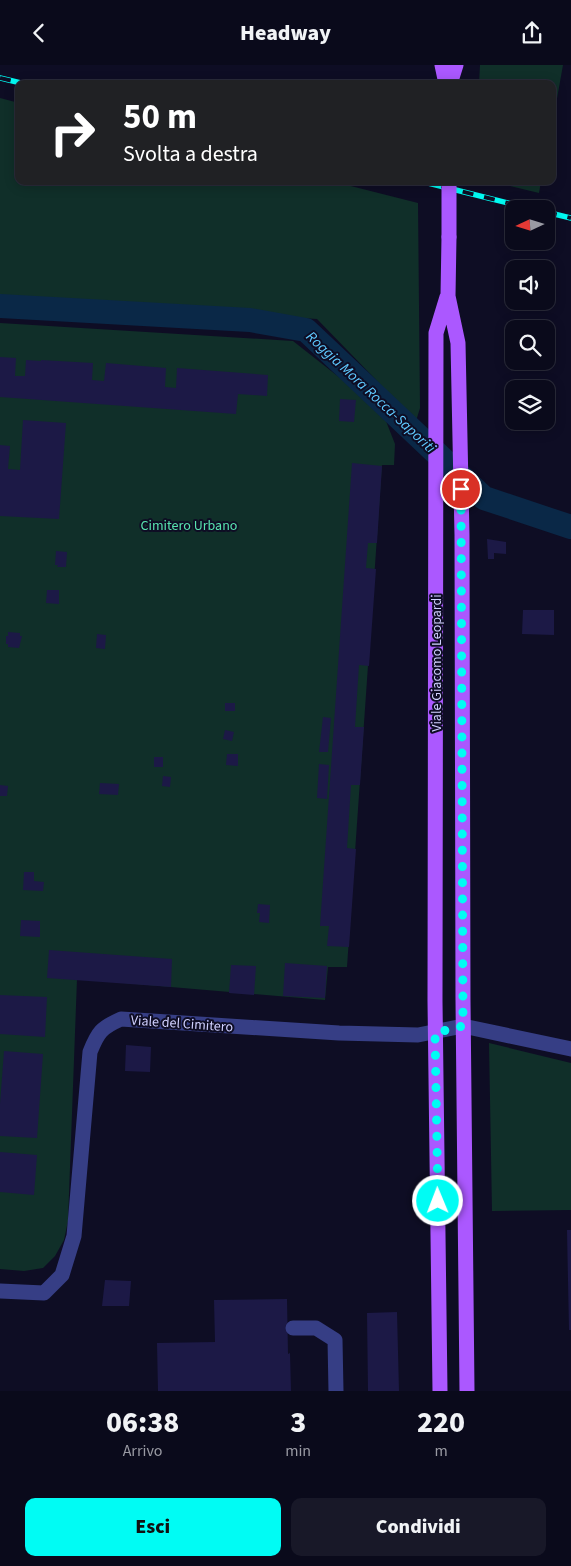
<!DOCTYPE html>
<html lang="it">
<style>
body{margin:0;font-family:"Source Sans 3",sans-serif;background:#181828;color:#f1f3f6;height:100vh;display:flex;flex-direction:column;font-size:19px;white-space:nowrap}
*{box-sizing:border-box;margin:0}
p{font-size:16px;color:#999aa3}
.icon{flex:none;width:28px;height:28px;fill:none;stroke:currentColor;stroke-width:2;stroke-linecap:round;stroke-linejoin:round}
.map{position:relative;height:1326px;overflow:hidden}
.side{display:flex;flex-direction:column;background:#0a0a1b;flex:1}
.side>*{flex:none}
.top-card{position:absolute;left:15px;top:15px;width:541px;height:105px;border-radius:10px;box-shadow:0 2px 12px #0003,0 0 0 1px #2a2b3a;background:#202124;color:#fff;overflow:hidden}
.needle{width:32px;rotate:266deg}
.tools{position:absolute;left:505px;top:135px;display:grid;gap:10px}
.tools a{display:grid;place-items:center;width:50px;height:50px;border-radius:10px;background:#0a0a1b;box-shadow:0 2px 12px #0003,0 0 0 1px #2a2b3a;font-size:25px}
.pin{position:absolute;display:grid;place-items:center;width:42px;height:42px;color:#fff;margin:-21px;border:2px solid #fff;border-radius:50%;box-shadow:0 1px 5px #0007}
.me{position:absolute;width:55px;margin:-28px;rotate:359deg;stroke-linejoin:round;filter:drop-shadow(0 0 4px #0008)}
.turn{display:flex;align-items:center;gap:18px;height:105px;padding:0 25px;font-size:22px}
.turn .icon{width:65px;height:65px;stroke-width:2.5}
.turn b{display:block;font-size:35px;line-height:42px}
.eta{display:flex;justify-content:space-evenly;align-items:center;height:85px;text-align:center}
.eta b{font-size:30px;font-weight:800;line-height:35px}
.cta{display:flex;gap:10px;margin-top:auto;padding:10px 25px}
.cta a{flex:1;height:58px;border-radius:10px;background:#00fcf4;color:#111;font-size:20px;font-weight:800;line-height:58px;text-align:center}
.cta a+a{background:#181828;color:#f1f3f6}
header{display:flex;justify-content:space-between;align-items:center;height:65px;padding:0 25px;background:#0a0a1b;font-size:22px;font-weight:800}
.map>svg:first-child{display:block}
.green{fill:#102f29}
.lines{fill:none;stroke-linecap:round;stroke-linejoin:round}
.canal{stroke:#0a2847;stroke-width:24}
.building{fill:#1c1946}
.minor{stroke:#363e85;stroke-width:15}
.major{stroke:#ab58ff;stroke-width:15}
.rail-casing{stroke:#00fcf4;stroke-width:5.5}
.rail{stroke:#0e0d24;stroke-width:4;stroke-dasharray:11;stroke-linecap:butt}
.major-bridge{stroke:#ab58ff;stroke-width:15}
.route{stroke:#00fcf4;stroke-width:9;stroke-dasharray:0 16.2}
.labels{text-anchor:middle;stroke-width:4;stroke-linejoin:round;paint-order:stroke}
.park-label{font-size:14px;fill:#58e4af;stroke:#0e0d24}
.street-label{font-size:14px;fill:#d1d1ff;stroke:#0e0d24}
.water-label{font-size:15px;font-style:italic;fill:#5fcaff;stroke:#0e0d24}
</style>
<header><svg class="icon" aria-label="back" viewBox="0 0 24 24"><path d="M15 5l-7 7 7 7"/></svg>Headway<svg class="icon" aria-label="share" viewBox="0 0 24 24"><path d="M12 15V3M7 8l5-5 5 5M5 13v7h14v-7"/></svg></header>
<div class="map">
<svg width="571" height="1326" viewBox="0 0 571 1326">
<rect width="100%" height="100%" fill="#0e0d24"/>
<!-- green -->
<path class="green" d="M480 0H563L553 56 552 19H479Z
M0 33 19 38V116H331L418 138 420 343 416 356 317 254 0 235Z
M490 116H541L539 128Z
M0 258 293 276 382 346 395 379 394 400H382L347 902H328L325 935 77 914 68 1156 64 1175 55 1191 43 1203 24 1206 0 1204Z
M489 978 571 998V1145L492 1146Z"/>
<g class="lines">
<!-- canal -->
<path class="canal" d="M0 241 250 255 306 265 484 433 571 462"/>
</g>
<!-- building -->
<path class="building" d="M0 292 16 293 15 311H25L26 295 41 296V295L93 298 92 315 104 316 106 298 166 303 165 322 176 323 177 303 268 310 267 331 238 329 236 349 0 332Z
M340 334 356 335 354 357 339 356Z
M23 355 66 358 59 454 0 451V380L10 381 8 404 20 405Z
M352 398 382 401 377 478H368L366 503 376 504 369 601 359 600 355 662H364L360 720H351L347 783 356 784 349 882 327 881 329 861H320Z
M487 474 506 477V489L494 488V494H488Z
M56 486 67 487 66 502H57L58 500H55Z
M47 525H59V539L46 538Z
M523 545H554V570L522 569Z
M8 567 20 568V571H22L19 583 8 582V579H6V571H8Z
M97 569 106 570 105 584 96 583Z
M225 638H235V646H225Z
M323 652 331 653 328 687H319Z
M225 665 234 667 232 676 223 674Z
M227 689H238V701L226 700Z
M154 692H163V702H154Z
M319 699 329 700 327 734 317 733Z
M163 711 171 712 170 722 162 721Z
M100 718 119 719 118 730 99 729Z
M0 720 8 721 7 731H0Z
M24 807H34V816L44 817 43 826 23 825Z
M258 839 270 840 269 858 259 857 260 848H257Z
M21 855 40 856V872L20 871Z
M49 885 172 894 171 922 47 913Z
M285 898 327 901 325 933 283 931Z
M231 900 256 901 254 930 229 928Z
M0 930 47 932 45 972 0 969Z
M126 980 151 982 150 1007 125 1006Z
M4 986 43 989 37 1073 0 1071V1039Z
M0 1087 37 1090 34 1130 0 1127Z
M567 1165H571V1265H569Z
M105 1215 131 1216 129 1241H102Z
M287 1234 288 1289 290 1288 291 1326H158L157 1278 215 1277 214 1235Z
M397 1247 399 1326H368L367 1248Z"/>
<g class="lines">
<!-- minor -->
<path class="minor" d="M0 1226 44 1228 62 1210 74 1171 90 987C98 967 101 963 121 954L339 968 418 970 463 961 571 984
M293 1263H316L335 1275 336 1326"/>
<!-- major -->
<path class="major" d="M442 0 446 19
M450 19 456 0
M449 172 448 231 458 278 462 470 463 935 467 1326
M440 1326 435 936 436 268 447 232"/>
<defs>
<path id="rail" d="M0 13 25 19
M420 116 532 144
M546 147 571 153"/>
</defs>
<!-- rail casing -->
<use href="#rail" class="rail-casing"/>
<!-- rail -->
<use href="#rail" class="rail"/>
<!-- major-bridge -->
<path class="major-bridge" d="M449 116V172"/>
</g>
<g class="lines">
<!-- route -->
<path class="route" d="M438 1136 435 968 463 961 461 424"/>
</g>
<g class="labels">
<!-- park labels -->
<g class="park-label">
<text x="189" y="465">Cimitero Urbano</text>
</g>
<!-- street labels -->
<g class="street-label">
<text transform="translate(436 598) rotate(-90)" y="5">Viale Giacomo Leopardi</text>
<text transform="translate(182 958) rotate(4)" y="5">Viale del Cimitero</text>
</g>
<!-- water labels -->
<g class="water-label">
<text transform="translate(371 327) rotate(43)" y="5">Roggia Mora Rocca-Saporiti</text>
</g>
</g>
</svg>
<div class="tools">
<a><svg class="needle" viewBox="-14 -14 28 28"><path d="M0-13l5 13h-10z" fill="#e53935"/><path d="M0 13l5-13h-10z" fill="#999aa3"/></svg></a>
<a><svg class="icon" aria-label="sound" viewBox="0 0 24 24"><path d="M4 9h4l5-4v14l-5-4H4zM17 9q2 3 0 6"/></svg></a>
<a><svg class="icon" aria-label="search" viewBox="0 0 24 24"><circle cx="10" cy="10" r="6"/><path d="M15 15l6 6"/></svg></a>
<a><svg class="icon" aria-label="layers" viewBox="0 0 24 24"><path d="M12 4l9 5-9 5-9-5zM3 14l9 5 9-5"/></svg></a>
</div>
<div class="pin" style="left:461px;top:424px;background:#d93025"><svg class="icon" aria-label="arrive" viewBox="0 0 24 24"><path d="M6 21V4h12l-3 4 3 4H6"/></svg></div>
<svg class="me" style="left:438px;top:1136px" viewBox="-20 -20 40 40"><circle r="17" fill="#00fcf4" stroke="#fff" stroke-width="3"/><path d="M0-11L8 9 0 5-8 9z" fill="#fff"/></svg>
<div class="top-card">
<div class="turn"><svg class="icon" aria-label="right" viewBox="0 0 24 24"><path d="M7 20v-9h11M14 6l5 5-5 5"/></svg><div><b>50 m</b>Svolta a destra</div></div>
</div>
</div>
<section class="side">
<div class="eta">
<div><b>06:38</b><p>Arrivo</p></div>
<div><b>3</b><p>min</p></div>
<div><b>220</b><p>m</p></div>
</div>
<div class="cta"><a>Esci</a><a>Condividi</a></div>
</section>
